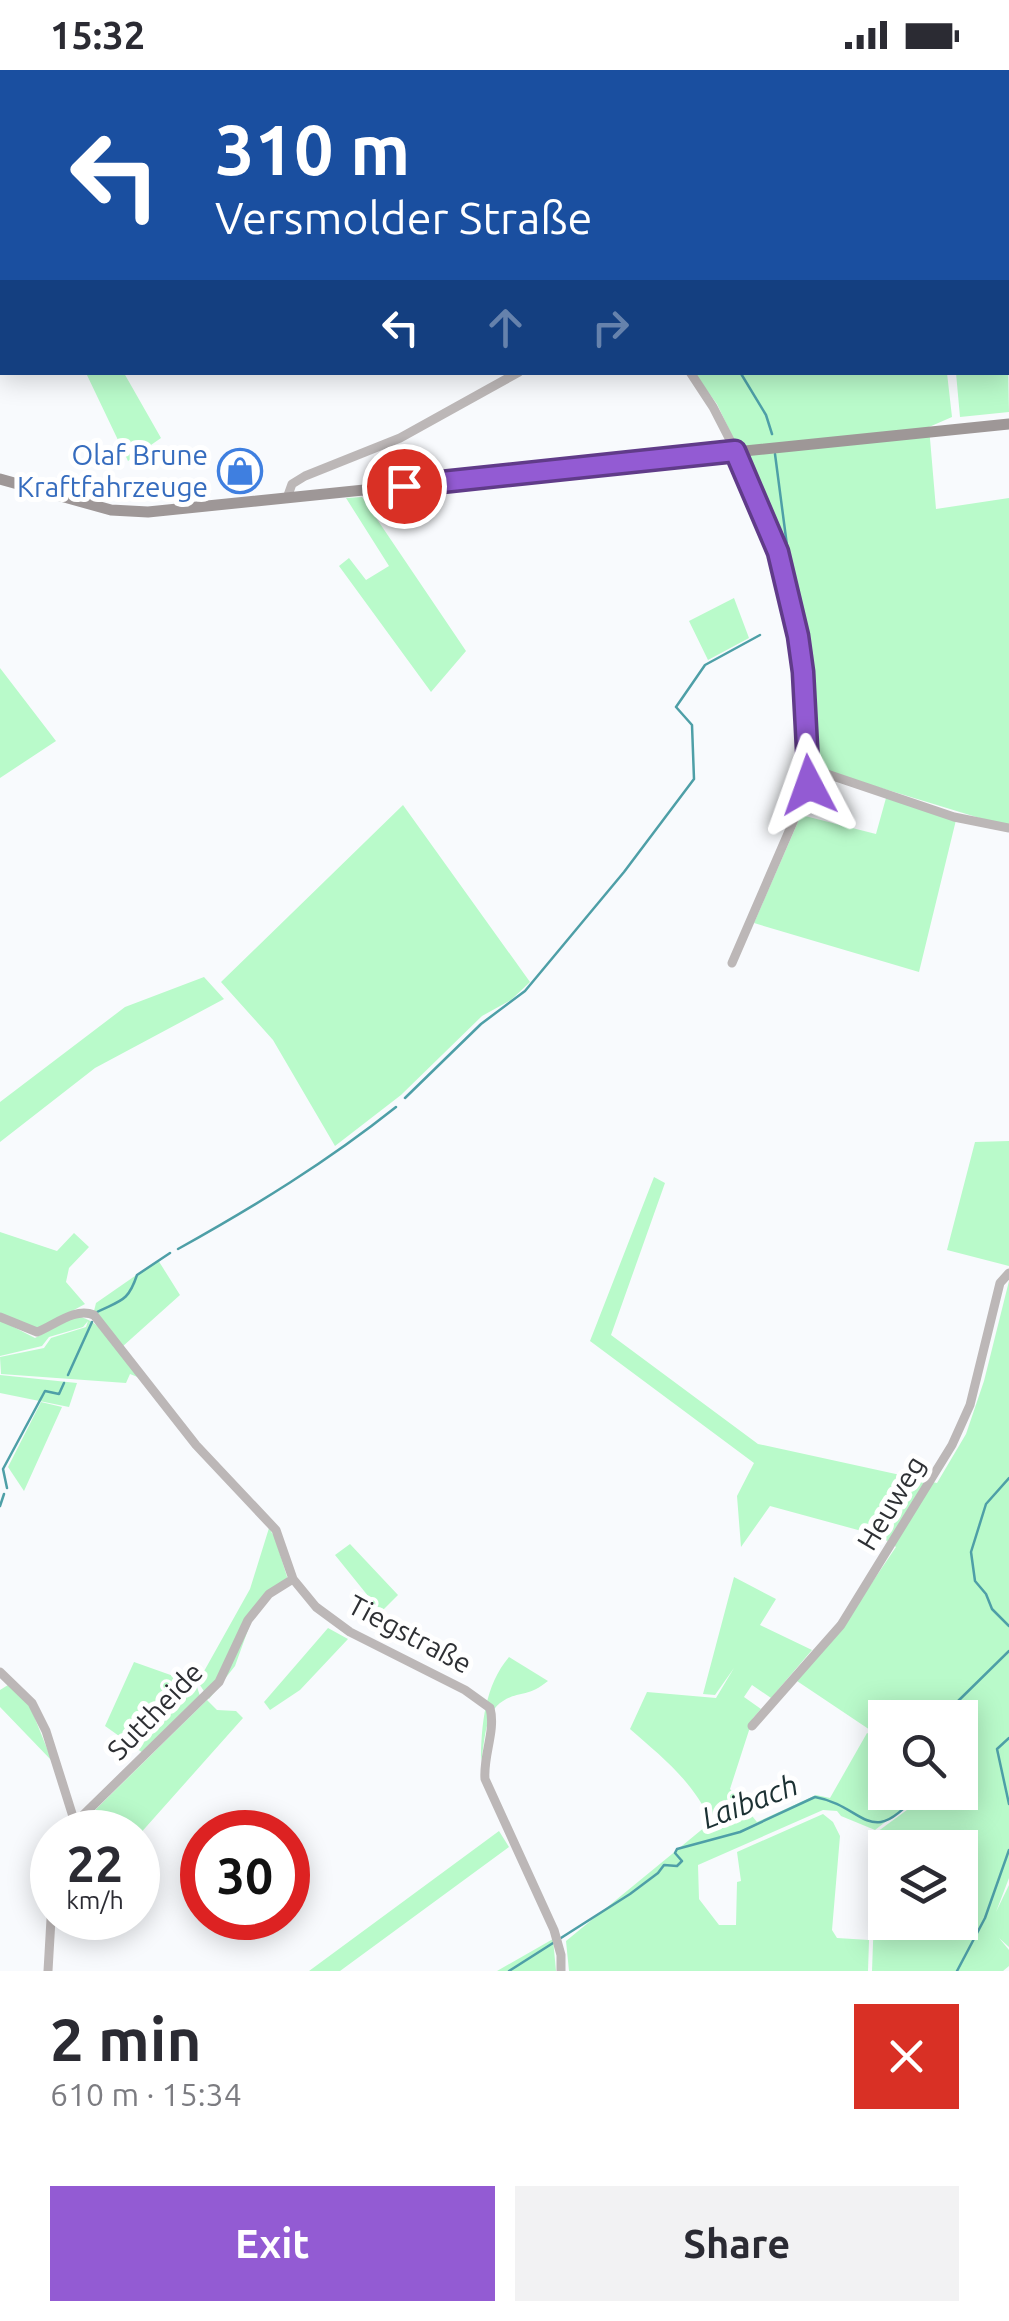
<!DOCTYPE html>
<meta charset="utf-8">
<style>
body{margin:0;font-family:Ubuntu,sans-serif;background:#f2f2f3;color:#2b2b33;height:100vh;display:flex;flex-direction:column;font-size:38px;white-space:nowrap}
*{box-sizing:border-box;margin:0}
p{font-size:32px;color:#7c7c81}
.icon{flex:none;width:55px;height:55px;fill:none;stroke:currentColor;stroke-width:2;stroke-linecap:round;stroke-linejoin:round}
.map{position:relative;height:1901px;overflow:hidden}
.side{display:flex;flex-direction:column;background:#fff;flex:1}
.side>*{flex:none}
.hud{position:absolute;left:0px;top:0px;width:1010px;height:305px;box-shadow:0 5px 25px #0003;background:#1a4fa0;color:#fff;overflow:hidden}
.tools{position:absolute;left:868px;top:1630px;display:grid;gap:20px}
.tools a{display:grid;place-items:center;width:110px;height:110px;border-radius:0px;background:#fff;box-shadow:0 5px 25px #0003;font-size:50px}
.speed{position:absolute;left:30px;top:1740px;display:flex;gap:20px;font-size:50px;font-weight:700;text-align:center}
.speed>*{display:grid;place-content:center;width:130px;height:130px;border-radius:50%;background:#fff;box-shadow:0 5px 25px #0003;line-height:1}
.speed small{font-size:25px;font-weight:400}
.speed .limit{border:15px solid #d22;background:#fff;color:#111}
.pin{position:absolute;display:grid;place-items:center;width:85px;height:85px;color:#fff;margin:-42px;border:5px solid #fff;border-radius:50%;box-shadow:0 2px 10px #0007}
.me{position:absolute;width:110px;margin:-55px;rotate:356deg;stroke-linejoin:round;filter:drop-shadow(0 0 8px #0008)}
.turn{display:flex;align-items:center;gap:35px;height:210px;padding:0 50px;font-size:45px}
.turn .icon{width:130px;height:130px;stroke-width:2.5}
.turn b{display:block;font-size:70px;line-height:85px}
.lanes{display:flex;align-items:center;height:95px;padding:0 50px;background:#0003;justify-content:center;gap:50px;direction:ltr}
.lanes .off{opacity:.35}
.round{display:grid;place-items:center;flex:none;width:105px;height:105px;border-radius:0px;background:#f2f2f3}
.overview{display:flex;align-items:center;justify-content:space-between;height:170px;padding:0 50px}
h1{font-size:60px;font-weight:700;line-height:75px}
.cta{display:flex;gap:20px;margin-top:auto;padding:20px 50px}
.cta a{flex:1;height:115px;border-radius:0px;background:#935bd3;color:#fff;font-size:40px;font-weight:700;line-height:115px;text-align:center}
.cta a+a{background:#f2f2f3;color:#2b2b33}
.status{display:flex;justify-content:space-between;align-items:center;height:70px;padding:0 50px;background:#fff;direction:ltr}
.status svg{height:28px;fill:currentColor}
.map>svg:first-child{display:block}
.green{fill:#b9faca;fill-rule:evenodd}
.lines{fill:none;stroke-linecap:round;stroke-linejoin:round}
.stream{stroke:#4e9fa7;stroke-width:2.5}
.street{stroke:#bcb7b7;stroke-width:9}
.secondary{stroke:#9e9797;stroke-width:11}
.route-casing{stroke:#603b89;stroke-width:25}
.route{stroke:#935bd3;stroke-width:18}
.labels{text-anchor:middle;stroke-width:10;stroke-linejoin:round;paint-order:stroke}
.shop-label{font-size:28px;fill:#366cbe;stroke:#fff;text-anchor:end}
.street-label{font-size:28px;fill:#2e3034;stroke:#fff}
.water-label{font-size:30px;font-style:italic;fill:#1c3133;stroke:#fff}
</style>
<div class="status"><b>15:32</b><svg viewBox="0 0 49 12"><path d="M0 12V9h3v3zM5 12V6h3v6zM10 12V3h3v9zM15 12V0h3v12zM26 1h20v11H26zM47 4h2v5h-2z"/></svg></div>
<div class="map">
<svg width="1009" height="1901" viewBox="0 0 1009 1901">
<rect width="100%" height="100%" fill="#f8fafd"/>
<!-- green -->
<path class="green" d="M1008 299 1009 342 960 347 956 303 1008 302Z
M86 303H124L161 368 128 391Z
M694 303H947L952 347 929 357 936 439 1009 428V757L832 703 812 690 805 645 807 604 798 556 780 481 742 389 745 385 736 374 717 334Z
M362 427 466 581 431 622 339 496 349 488 366 510 389 496 346 428Z
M734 528 749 568 708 590 689 551Z
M0 598 56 671 0 708Z
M886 728 956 750 919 902 754 853 801 745 876 764Z
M403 735 530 912 511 930 482 946 401 1025 335 1076 273 970 221 912Z
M204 907 224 929 95 998 0 1072V1032L125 937Z
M1009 1071V1196L947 1180 975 1072Z
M654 1107 665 1113 611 1265 758 1374 937 1413 966 1364 984 1311 1009 1211V1808L996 1842 1009 1815V1877L999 1868 1009 1880V1896L1003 1901H872L877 1762 930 1723 960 1722V1648H885V1670L794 1609 848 1548 896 1477 880 1466 770 1436 741 1477 737 1426 754 1393 590 1271ZM885 1778H960V1852H885Z
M0 1162 57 1181 74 1163 89 1177 69 1198 66 1212 85 1234 37 1260 0 1245Z
M158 1190 180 1225 122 1277 94 1241 96 1233Z
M76 1246C103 1249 123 1287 140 1308L130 1304 126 1313 1 1304 0 1287 44 1278 51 1268 86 1257 88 1251 83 1257 49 1267 42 1276 0 1286V1250L35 1268Z
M0 1305 77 1313 69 1337 0 1323Z
M41 1332 62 1337 24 1421 8 1397Z
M269 1458 275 1468 288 1510 253 1546 235 1596 209 1629 198 1612 250 1519Z
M350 1474 398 1525 381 1542 335 1485Z
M734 1507 776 1529 760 1555 812 1580 771 1628 752 1615 744 1627 761 1639 753 1648 730 1719 757 1752 816 1725 830 1728 867 1663 885 1672V1722L923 1723 875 1760 841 1746 837 1741 823 1740 698 1795 699 1829 719 1855H736L737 1812 741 1811 737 1782 823 1744 833 1752 840 1766 832 1860 837 1868 869 1870 868 1901H569L566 1871 711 1752C694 1712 662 1687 630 1659L647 1622 716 1628 734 1598 715 1625 703 1624Z
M328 1558 348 1569 300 1620 270 1640 264 1632Z
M509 1587 548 1611C527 1628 518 1621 503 1631 484 1642 485 1673 481 1692 481 1655 485 1615 509 1587Z
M134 1592 196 1614 200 1626 143 1683 105 1656Z
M8 1615 30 1636 52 1691 0 1637V1620Z
M207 1630 217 1640 236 1641 243 1648 138 1766V1762H108L88 1747Z
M499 1761 509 1777 340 1901H309Z
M553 1869 556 1901H497Z"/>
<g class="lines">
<!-- stream -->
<path class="stream" d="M494 0 497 2
M686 2 689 0
M940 2 942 0
M740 302 766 345 772 364
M775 384 797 552
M405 1028 481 954 525 921 624 802 694 709 692 655 676 637 705 595 760 565
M178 1179C255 1136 327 1092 396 1037
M97 1242C121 1230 128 1232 137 1205L170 1183
M68 1305 92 1252
M1009 1408 986 1434 971 1482 975 1511 986 1524 992 1539 1009 1556
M7 1418 3 1399 45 1321 59 1324 64 1313
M0 1436 4 1424
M948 1648 952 1637 1009 1581
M1009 1668 997 1679 1009 1734
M509 1901 630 1824 658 1803 664 1795 677 1796 682 1791 675 1783 677 1779 740 1762 815 1727C866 1736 869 1782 919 1722
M957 1901 985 1848 1009 1780"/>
<!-- street -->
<path class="street" d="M1008 234H1009
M690 302 713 337 731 372 777 482 803 603 809 715 732 893
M287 428 292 414 305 406 400 368 519 302
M809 695 824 703 954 747 1009 758
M0 1247 37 1262C55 1255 75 1237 94 1245L196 1375 276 1460 293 1509 316 1537 350 1562 465 1620 490 1638C496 1661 483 1685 485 1709L554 1860 561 1885V1901
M0 1602 32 1633 46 1661 75 1753
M752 1656 841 1555 952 1375 970 1335 1000 1213 1009 1203
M72 1762 75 1753 219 1612 248 1550 269 1524 293 1509
M48 1901 52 1832"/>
<!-- secondary -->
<path class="secondary" d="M0 409 111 440 148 442 1009 354"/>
</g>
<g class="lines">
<defs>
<path id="route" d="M404 416 735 381 778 482 798 566 803 602 809 715"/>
</defs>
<!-- route casing -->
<use href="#route" class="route-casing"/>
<!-- route -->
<use href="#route" class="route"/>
</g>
<!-- icons -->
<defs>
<symbol id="shop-ring" viewBox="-11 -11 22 22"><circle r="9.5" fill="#fff" stroke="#3f7fe0" stroke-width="1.5"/><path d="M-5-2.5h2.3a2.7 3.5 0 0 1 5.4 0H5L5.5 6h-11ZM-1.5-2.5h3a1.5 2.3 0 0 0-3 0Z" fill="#3f7fe0"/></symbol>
</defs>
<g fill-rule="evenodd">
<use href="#shop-ring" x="215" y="376" width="50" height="50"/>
</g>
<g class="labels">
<!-- shop labels -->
<g class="shop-label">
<text x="208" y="395">Olaf Brune<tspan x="208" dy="32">Kraftfahrzeuge</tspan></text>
</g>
<!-- street labels -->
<g class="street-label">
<text transform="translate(891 1433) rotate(-59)" y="10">Heuweg</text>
<text transform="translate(410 1564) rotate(28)" y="10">Tiegstraße</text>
<text transform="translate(155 1641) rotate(-46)" y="10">Suttheide</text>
</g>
<!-- water labels -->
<g class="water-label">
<text transform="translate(750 1732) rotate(-21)" y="10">Laibach</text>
</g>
</g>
</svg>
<div class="tools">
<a><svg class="icon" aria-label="search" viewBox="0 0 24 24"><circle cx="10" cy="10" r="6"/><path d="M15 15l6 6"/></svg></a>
<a><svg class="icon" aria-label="layers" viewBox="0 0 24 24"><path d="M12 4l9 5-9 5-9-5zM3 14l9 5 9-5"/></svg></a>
</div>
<div class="speed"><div>22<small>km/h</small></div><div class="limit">30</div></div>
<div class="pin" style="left:404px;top:416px;background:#d93025"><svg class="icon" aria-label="arrive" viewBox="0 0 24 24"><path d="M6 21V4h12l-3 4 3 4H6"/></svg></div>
<svg class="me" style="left:809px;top:715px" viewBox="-20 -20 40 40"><path d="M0-17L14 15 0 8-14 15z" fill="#935bd3" stroke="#fff" stroke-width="4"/></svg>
<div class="hud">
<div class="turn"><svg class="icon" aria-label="left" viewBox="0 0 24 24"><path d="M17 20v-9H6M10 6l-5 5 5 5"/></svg><div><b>310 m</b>Versmolder Straße</div></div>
<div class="lanes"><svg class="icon" aria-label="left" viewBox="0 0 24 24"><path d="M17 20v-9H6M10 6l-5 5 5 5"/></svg><svg class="icon off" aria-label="ahead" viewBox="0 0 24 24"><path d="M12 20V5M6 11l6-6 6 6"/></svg><svg class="icon off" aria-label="right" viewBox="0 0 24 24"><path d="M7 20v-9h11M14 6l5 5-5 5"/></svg></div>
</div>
</div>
<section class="side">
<div class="overview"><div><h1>2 min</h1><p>610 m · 15:34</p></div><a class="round" style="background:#d93025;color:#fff"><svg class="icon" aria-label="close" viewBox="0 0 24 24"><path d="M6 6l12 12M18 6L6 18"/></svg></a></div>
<div class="cta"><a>Exit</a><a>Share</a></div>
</section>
